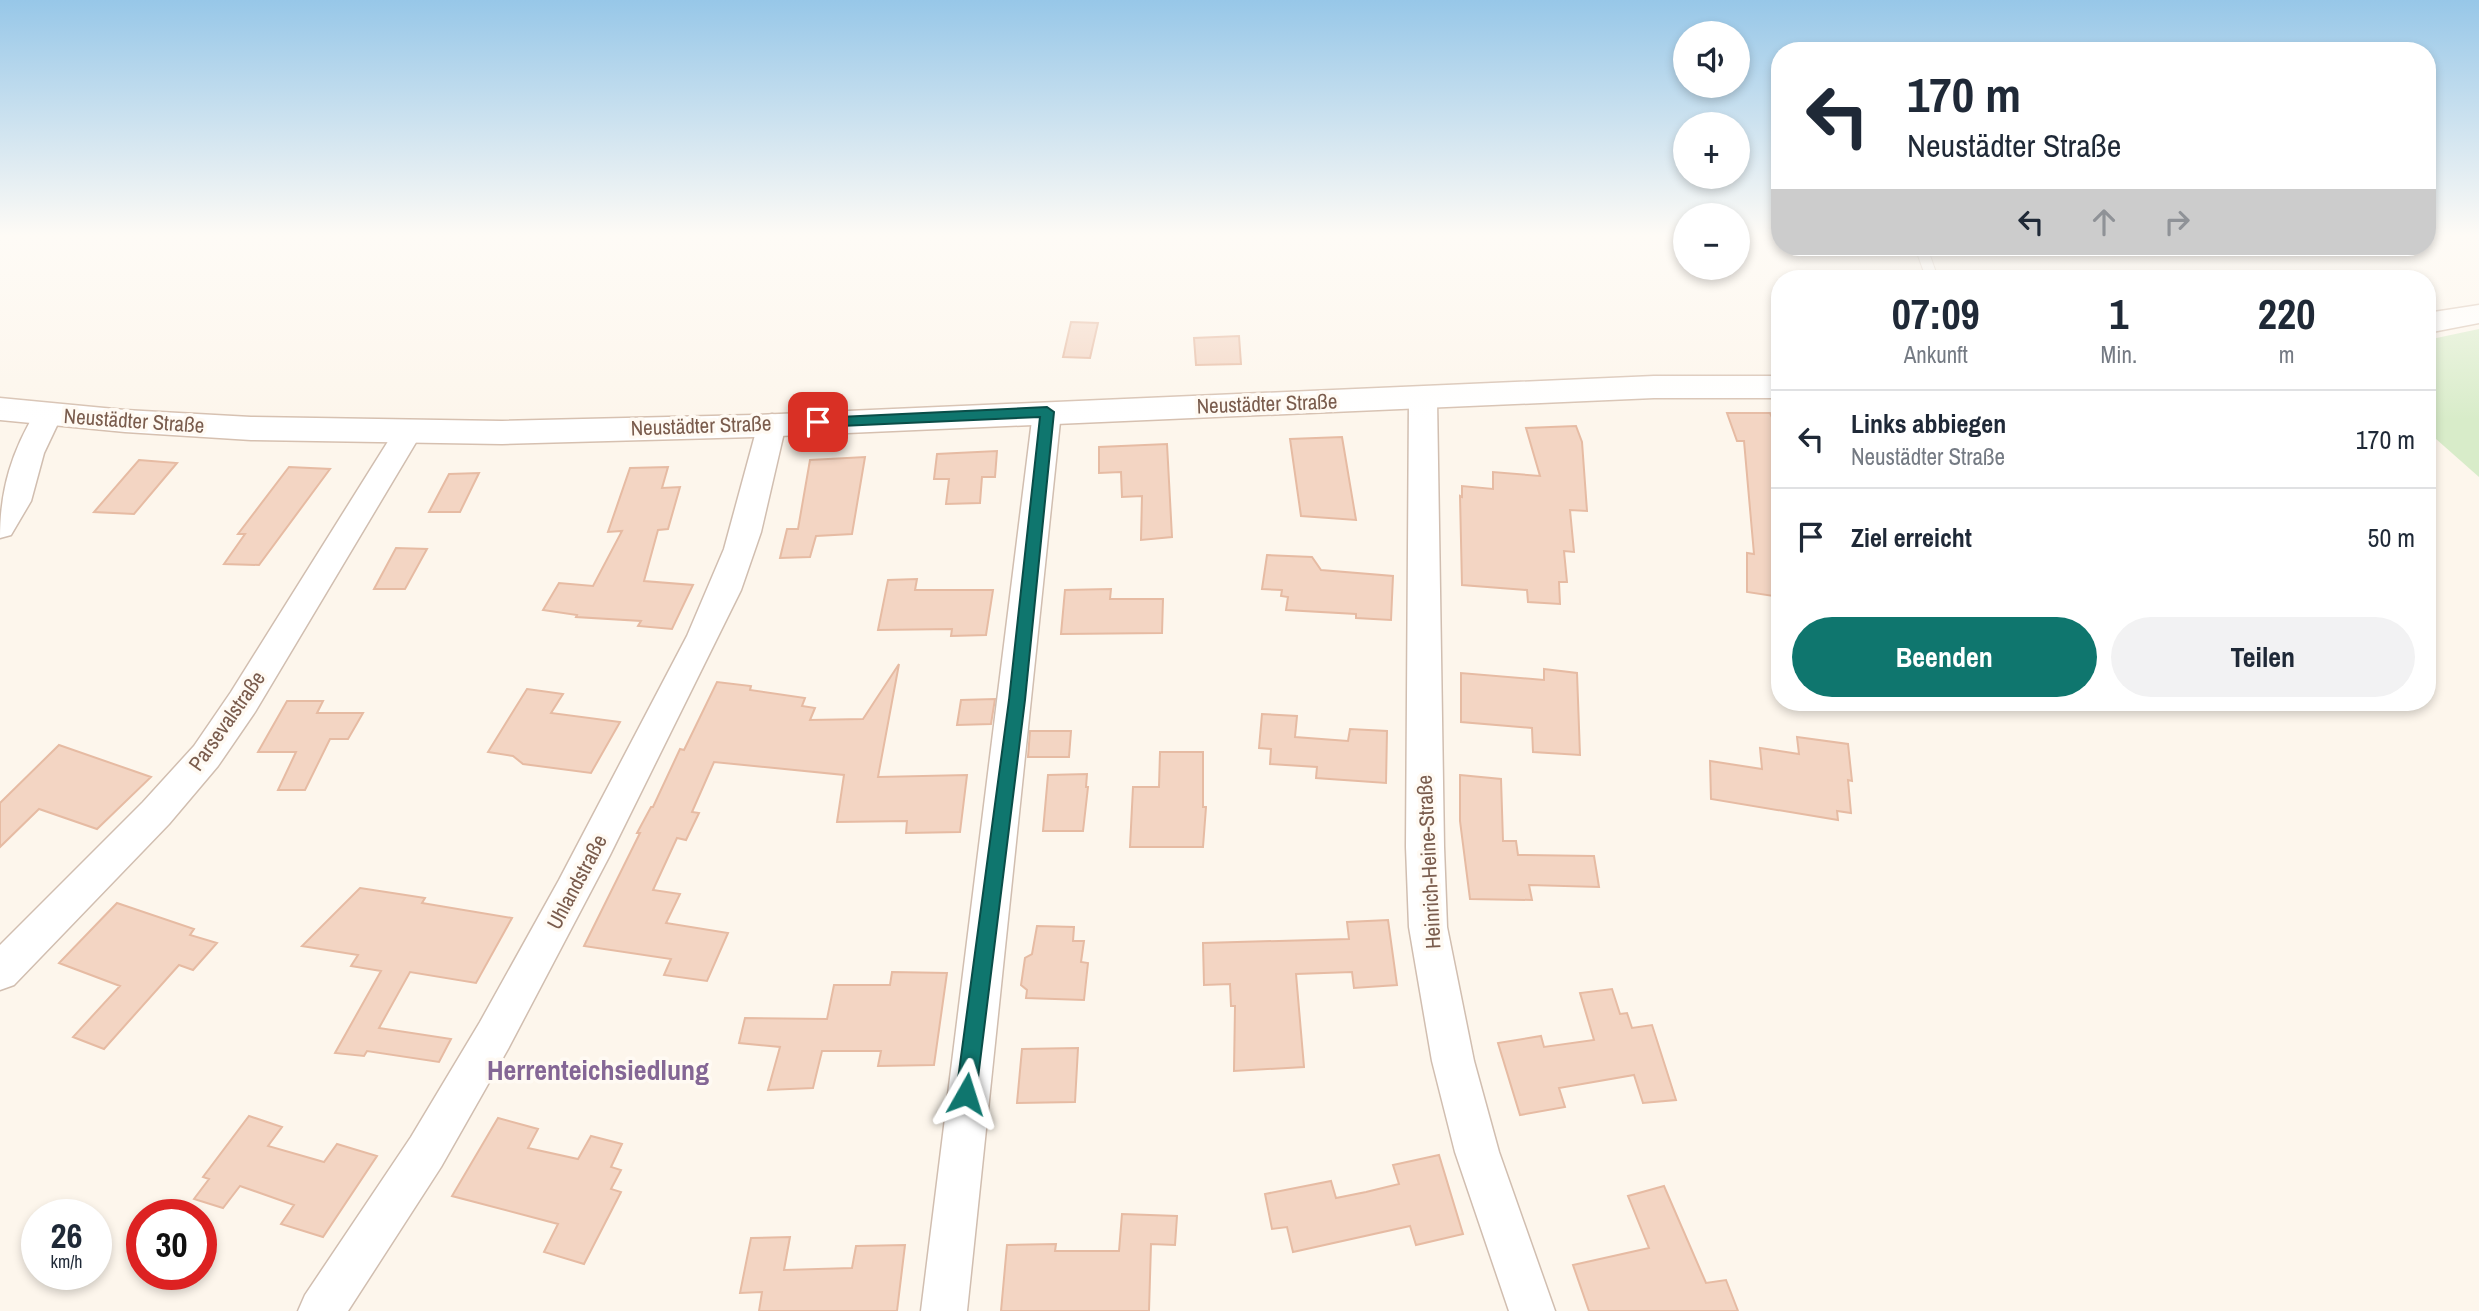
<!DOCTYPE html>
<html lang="de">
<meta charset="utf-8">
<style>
body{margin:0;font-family:"Archivo Narrow",sans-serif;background:#f2f2f3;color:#1f2937;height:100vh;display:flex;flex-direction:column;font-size:26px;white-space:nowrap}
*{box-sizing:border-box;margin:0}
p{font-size:23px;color:#747a83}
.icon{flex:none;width:38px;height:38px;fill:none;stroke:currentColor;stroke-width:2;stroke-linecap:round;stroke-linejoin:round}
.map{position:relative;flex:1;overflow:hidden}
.drawer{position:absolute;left:1771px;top:270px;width:665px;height:441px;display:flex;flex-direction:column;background:#fff;border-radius:28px;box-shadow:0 4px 10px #0003}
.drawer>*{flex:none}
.top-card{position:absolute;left:1771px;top:42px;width:665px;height:214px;border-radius:28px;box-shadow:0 4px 10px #0003;background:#fff;color:#1f2937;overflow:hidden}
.buttons{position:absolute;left:1673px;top:21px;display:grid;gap:14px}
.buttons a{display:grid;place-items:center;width:77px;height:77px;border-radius:50%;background:#fff;box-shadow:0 4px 10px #0003;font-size:35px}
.speed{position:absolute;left:21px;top:1199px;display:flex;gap:14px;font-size:35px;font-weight:700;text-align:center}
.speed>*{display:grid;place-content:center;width:91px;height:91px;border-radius:50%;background:#fff;box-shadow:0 4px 10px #0003;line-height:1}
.speed small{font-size:18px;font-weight:400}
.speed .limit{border:10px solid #d22;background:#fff;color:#111}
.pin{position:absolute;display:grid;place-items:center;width:60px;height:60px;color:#fff;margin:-30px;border-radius:14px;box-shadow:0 4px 10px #0006}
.me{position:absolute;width:77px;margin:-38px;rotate:6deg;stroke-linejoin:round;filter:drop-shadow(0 0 5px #0008)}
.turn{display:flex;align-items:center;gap:24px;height:147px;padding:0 21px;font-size:32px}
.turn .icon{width:91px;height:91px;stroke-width:2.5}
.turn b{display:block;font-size:49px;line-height:60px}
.lanes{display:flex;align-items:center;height:66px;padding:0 21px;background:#0003;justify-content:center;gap:35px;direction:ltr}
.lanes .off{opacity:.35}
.eta{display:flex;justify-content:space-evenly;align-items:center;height:119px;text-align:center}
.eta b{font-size:42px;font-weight:800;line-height:49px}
.button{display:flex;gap:14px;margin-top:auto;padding:14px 21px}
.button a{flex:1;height:80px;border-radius:42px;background:#0f766e;color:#fff;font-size:28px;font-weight:800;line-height:80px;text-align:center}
.button a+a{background:#f2f2f3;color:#1f2937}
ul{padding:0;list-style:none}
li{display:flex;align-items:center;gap:21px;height:98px;padding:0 21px;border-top:2px solid #e0e1e3}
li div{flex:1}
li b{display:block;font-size:26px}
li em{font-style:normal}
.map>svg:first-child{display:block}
.green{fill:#d8ecc9}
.building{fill:#f3d5c3;stroke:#e6bba3;stroke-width:2}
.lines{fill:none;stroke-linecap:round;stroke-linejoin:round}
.lane-casing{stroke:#d1beb0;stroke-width:2}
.street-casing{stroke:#d1beb0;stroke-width:3}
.secondary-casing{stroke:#d6c0b0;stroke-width:3}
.lane{fill:#fff;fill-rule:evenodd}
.street{fill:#fff;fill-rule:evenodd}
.secondary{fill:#fff;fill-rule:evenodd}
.route{fill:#0f766e;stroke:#0a4d48;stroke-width:2}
.labels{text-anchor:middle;stroke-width:7;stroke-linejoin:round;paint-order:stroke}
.street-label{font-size:21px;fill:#7a5c4d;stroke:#fffaf3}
.near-neighbourhood-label{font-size:28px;font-weight:bold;fill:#846695;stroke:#fffaf3}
</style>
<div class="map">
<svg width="2479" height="1311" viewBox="0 0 2479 1311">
<rect width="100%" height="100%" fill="#fdf6ec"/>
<!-- green -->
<path class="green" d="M2479 329V477L2427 431V340Z"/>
<!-- building -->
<path class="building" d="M1071 322 1098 323 1090 358 1063 357Z
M1239 336 1241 364 1196 365 1194 338Z
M1727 413H1770L1780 435V597L1747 592V553L1754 554 1744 441H1737Z
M1576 426 1582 442 1587 511 1570 510 1574 552 1564 551 1567 582H1559L1560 604 1528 602 1527 590 1462 585 1460 496 1462 497V486L1493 489V472L1540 476 1526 428Z
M1342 437 1356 520 1301 516 1290 439Z
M1167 444 1172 537 1141 540 1142 496 1122 497 1121 472 1099 473V447Z
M997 451 995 477H982L980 503 946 504 949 479H934L937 454Z
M865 457 852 534 816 536 810 557 780 558 787 529H798L810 460Z
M139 460 177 463 134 514 94 512Z
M289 467 330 469 259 565 224 564 245 534H238Z
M668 467 662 488 680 487 668 529 658 530 644 581 693 585 672 629 638 626 641 621 576 617 577 615 543 610 559 583 593 586 622 531 608 532 630 468Z
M479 473 460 512H429L449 474Z
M396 548 427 549 405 589H374Z
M1267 555 1312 557 1321 570 1393 576 1391 620 1356 618V614L1286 610 1288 597 1281 596 1282 590 1262 589Z
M917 579 915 590H993L986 635 951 636 952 629 878 630 888 580Z
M1111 589 1110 599H1163L1162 633 1061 634 1065 590Z
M899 664 878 777 967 775 960 832 906 833 907 821 837 822 844 775 714 762 692 812 699 813 686 840 677 838 653 890 680 894 666 923 728 933 707 981 664 975 671 959 584 946 640 833H637L651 807H653L680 749 684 750 717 682 751 686 750 690 805 698 802 706 815 708 810 720 863 719Z
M1544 669 1577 673 1580 755 1533 752 1532 728 1461 722V673L1544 680Z
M527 689 563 694 551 713 620 722 591 773 523 764 513 756 488 752Z
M995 699 991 724 957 725 961 700Z
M287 701H323L317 713H363L348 739H330L305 790H278L296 752H258Z
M1262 714 1297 716 1295 737 1348 741 1350 729 1387 731 1386 783 1316 778 1317 767 1270 764 1271 749 1259 748Z
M1030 731H1071L1069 757H1028Z
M1797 737 1848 744 1852 781 1848 780 1851 813 1837 811 1838 820 1711 799 1710 761 1762 769 1760 748 1799 754Z
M59 745 151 777 97 829 39 809 0 847V803Z
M1160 752H1203V807H1206L1203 847H1130L1133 787H1159Z
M1087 774 1086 787H1088L1083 831H1043L1048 775Z
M1460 775 1501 779 1503 841H1516L1518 855 1594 856 1599 887 1529 885 1532 900 1470 899 1460 821Z
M360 888 425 898 422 903 512 918 476 983 410 972 379 1028 451 1039 439 1062 367 1051 364 1056 335 1053 381 971 351 966 358 955 302 946Z
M117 903 194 929 190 935 217 943 193 970 179 965 104 1049 73 1037 120 986 59 963Z
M1388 920 1397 985 1354 988 1352 972 1296 974 1304 1067 1234 1071 1235 1006H1231L1230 984 1204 985 1203 943 1349 939 1347 922Z
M1037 926 1074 927 1073 941H1084L1081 962 1088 963 1084 1000 1026 998 1027 990 1021 985 1025 958 1032 954Z
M892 972 947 973 934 1065 878 1066 881 1051H822L813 1088 768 1090 780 1047 739 1043 745 1018 827 1019 834 985H890Z
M1612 989 1620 1014 1627 1013 1632 1028 1652 1025 1676 1100 1643 1103 1634 1075 1559 1088 1565 1107 1520 1115 1498 1043 1541 1036 1544 1047 1594 1040 1580 993Z
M1078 1048 1075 1102 1017 1103 1022 1049Z
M249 1116 282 1127 268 1146 324 1162 337 1144 377 1156 323 1237 281 1224 294 1205 240 1186 223 1208 194 1199 209 1179 203 1177Z
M498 1118 538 1129 528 1148 578 1159 591 1136 622 1144 611 1167 621 1170 611 1189 621 1192 584 1264 544 1252 558 1224 452 1196Z
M1439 1155 1463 1234 1416 1245 1410 1226 1293 1252 1287 1227 1272 1229 1265 1194 1331 1181 1336 1198 1366 1192 1399 1184 1393 1165Z
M1664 1186 1706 1283 1726 1280 1738 1311H1589L1573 1265 1649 1248 1628 1196Z
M1122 1214 1177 1216 1175 1245 1151 1244 1149 1311H1001L1007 1245 1056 1244 1055 1251H1119Z
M790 1237 784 1270 852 1268 856 1246 905 1245 897 1311H759L762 1292 740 1293 751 1238Z"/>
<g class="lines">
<defs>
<path id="lane" d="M1915 247H1927L1938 278H1926Z"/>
<path id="street" d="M1423 389 1433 391 1437 398 1444 847 1447 927 1474 1061 1499 1152 1555 1311H1509L1455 1152 1432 1061 1409 927 1406 847 1409 398 1413 391Z
M1047 403 1057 405 1061 412 967 1311H921L1033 412 1037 405Z
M48 406 58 408 62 415 44 453 31 501 11 535 0 538C0 489 12 450 38 408Z
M772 414 782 417 786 424 761 532 741 590 610 855 508 1049 441 1167 348 1311H298L305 1295 411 1137 480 1022 559 880 687 636 724 549 758 424 762 417Z
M407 424 417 427 421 434 255 712 218 766 169 824 14 985 0 990V945L143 802 194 746 231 692 397 427Z"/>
<path id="secondary" d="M2479 305V323L2427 333V313Z
M1654 376H1780V398H1654L754 437 502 444 251 440 125 432 0 420V398L125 410 251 417 502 421 754 415Z"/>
</defs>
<!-- lane casing -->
<use href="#lane" class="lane-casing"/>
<!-- street casing -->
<use href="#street" class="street-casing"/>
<!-- secondary casing -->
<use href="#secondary" class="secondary-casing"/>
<!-- lane -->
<use href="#lane" class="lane"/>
<!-- street -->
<use href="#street" class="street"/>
<!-- secondary -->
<use href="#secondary" class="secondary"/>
</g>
<!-- sky -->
<linearGradient id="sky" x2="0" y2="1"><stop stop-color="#97c7e8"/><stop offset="0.56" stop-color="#fefbf6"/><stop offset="1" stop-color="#fefbf6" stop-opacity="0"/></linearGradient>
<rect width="2479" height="420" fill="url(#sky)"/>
<!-- route -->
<path class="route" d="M1047 407 1054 412 1025 700 976 1094 973 1101 966 1104 959 1101 956 1094 1009 700 1040 417 818 427 811 422 818 418Z"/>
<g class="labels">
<!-- street labels -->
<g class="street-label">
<text transform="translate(1267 404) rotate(-2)" y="7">Neustädter Straße</text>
<text transform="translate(134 421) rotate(4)" y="7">Neustädter Straße</text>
<text transform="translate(701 426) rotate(-2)" y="7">Neustädter Straße</text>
<text transform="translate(227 721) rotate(-55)" y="7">Parsevalstraße</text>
<text transform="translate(1429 862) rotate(-93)" y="7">Heinrich-Heine-Straße</text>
<text transform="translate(577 882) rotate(-62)" y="7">Uhlandstraße</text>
</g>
<!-- near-neighbourhood labels -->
<g class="near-neighbourhood-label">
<text x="598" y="1080">Herrenteichsiedlung</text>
</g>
</g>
</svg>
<div class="buttons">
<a><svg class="icon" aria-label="sound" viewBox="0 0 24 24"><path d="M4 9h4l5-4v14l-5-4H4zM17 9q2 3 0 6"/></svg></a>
<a>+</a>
<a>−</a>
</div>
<div class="speed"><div>26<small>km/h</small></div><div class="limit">30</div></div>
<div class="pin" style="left:818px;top:422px;background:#d93025"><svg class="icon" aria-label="arrive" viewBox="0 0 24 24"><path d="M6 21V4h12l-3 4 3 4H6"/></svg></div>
<svg class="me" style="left:966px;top:1094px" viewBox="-20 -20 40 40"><path d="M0-17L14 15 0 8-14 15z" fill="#0f766e" stroke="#fff" stroke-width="4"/></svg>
<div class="top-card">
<div class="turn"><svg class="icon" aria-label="left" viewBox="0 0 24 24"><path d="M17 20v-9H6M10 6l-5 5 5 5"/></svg><div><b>170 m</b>Neustädter Straße</div></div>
<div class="lanes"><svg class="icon" aria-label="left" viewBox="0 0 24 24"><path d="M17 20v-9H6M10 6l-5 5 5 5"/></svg><svg class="icon off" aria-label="ahead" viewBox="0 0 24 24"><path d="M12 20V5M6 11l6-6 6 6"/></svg><svg class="icon off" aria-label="right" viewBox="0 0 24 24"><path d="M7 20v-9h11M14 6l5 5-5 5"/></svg></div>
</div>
<section class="drawer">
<div class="eta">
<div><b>07:09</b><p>Ankunft</p></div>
<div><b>1</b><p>Min.</p></div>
<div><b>220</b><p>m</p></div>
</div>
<ul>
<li><svg class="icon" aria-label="left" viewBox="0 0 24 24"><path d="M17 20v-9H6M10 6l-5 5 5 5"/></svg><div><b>Links abbiegen</b><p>Neustädter Straße</p></div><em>170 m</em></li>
<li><svg class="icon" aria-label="arrive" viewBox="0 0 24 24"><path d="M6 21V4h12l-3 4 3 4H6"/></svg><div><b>Ziel erreicht</b></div><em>50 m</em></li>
</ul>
<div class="button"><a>Beenden</a><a>Teilen</a></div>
</section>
</div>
